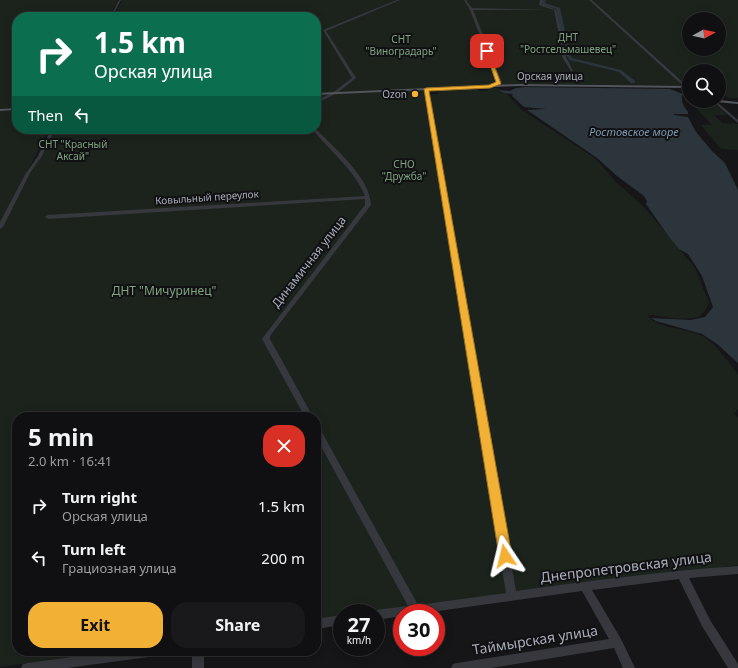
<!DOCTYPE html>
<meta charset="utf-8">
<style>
body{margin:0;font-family:"Noto Sans",sans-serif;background:#19191b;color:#f1f3f6;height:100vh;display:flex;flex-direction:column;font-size:15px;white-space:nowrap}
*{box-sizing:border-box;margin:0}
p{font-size:13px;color:#9c9d9f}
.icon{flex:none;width:22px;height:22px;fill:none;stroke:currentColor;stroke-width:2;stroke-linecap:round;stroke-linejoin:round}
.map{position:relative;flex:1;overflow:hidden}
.side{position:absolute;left:12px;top:412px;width:309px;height:244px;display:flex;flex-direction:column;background:#101012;border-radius:16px;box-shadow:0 2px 10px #0003,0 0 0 1px #303032}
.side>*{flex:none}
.hud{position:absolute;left:12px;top:12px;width:309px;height:122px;border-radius:16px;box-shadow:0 2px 10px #0003,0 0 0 1px #303032;background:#0b6e4f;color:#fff;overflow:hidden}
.needle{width:26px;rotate:82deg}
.controls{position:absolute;left:682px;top:12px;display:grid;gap:8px}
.controls a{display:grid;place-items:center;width:44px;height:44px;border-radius:50%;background:#101012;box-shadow:0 2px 10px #0003,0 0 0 1px #303032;font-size:20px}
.speed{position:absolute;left:333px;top:604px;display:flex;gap:8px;font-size:20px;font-weight:700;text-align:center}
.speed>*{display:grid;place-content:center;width:52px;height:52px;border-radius:50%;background:#101012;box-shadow:0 2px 10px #0003,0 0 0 1px #303032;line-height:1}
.speed small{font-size:10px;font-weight:400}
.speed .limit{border:6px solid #d22;background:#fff;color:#111}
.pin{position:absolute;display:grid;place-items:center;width:34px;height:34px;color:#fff;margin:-17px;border-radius:8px;box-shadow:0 2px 6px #0006}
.me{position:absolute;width:44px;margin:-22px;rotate:350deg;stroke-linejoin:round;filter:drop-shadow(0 0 3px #0008)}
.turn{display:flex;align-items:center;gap:14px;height:84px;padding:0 16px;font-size:18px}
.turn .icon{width:52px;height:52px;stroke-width:2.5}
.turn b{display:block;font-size:28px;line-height:34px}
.then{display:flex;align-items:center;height:38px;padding:0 16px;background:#0003;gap:8px;font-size:15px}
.round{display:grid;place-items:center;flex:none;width:42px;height:42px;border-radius:16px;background:#19191b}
.head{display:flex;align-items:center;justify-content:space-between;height:68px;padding:0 16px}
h1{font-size:24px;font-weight:700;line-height:30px}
.action{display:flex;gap:8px;margin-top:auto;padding:8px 16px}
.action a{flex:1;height:46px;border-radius:16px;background:#f2b134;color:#111;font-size:16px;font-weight:700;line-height:46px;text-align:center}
.action a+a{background:#19191b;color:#f1f3f6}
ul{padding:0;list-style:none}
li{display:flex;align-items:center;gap:12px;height:52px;padding:0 16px}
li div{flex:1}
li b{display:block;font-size:15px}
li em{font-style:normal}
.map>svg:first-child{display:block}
.green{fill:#1c231d;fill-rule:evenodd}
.water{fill:#2c353c}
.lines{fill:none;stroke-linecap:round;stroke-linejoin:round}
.river{fill:#2c353c;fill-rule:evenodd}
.minor{fill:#37383d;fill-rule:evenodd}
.major{fill:#53555c;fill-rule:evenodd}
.route{fill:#f2b134;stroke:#9d7322}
.poi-dot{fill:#f2b134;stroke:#111113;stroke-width:1.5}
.labels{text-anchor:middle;stroke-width:4;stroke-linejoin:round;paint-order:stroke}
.far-park-label{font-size:10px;fill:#7fa381;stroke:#111113}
.far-street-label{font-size:10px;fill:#a8adb8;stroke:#111113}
.far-poi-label{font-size:10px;fill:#a8adb8;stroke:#111113;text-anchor:end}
.far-water-label{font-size:11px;font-style:italic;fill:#7f9bb3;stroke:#111113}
.street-label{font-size:12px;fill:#a8adb8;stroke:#111113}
.park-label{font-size:12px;fill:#7fa381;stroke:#111113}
.near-street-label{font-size:14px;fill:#a8adb8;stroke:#111113}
</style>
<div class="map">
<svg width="738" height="668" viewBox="0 0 738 668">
<rect width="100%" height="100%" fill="#161618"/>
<!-- green -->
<path class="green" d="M0 0H118L109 17H17V108L0 109Z
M122 0H590L678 81 683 86 529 84 330 93 320 100H324L333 94 426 90 427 95 438 94V90L476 88 479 91H488L486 88H498L506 93 522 110 596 159 616 182 646 209 695 268 709 303C707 307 704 313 700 316 688 322 663 316 651 315L648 316C658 330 692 328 706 338 717 346 731 364 738 375V409L734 414 738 418V565L376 613H342V618L316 622V417H17V651H114L0 667V230L50 135H57L60 129H316V17H113Z
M592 0H738V98H728L719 90V71H689V83H685ZM689 19H719V49H689Z
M703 101H711L727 115H714L722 123 738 124V150L721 149 701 125H712L694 106 700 105 699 104 705 103Z
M17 110V129H49L0 225V111Z"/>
<!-- water -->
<path class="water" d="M525 87 670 89 683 94C680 102 684 106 688 112V114H674V115L688 117 696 132 712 151 725 163 738 190V363L717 344 702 334 656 321 651 318 691 320 705 317 713 307 702 276 688 254 679 249 669 237 646 204 647 201 644 196 617 176 597 158 527 110 546 109 524 107 512 96 513 94 504 93 499 90 510 91 516 88Z"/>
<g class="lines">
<!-- river -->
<path class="river" d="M542 0H546L545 3 560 8 570 55 572 58 621 70 635 81V83H631L619 72 570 60 566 55 556 9 543 5 541 2Z"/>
<!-- minor -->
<path class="minor" d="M119 0H121L112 17H110Z
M397 0H400L326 31 356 78 337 93 316 104V101L335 91 352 78 323 30Z
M464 0H466L472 8 549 10H473L502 82 491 87 488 86 498 81 470 10 469 9V8Z
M540 0H542V4L556 10 566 49V57L573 71H571L562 57V49L554 10 539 5Z
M589 0H592L683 82 689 83V85L681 84Z
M426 88 428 89 516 591C590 581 664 571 738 566V574L689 578 710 620 738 664V668H728L702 626 679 579 592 590 621 639 635 668H623L614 648 491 668H451L453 664 457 663 609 639 582 591 424 613H402V616L376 620V613H372L376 610 408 606 316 437V426L319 427 320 429 418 605 506 593 424 89Z
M712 101H716L738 120V123Z
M51 129H55L42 156 30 173 3 227 0 229V222L26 173 38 156Z
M312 129H316C334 148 370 177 371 205L270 336V339L313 417H305L262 339 265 335 365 205V199L48 219 45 217 48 215 365 196C354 169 330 151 312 129Z
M342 615V625L316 629V619Z
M117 651H162L160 655 156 656 67 668H21L23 664 27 663Z
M192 651H204V668H192Z"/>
<!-- major -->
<path class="major" d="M518 84 689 86V88L518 86 316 95V93Z
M719 100 738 102V104L715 102 713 101H719Z
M17 108V110L0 111V109Z"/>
</g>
<!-- route -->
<path class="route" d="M487 49 489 51 501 84 490 88 429 91 512 556 510 559 505 561 501 559 499 556 424 89 426 88 489 85 496 82 485 51Z"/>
<!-- markers -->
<circle class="poi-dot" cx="415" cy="94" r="4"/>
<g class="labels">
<!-- far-park labels -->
<g class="far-park-label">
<text x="568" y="41">ДНТ<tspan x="568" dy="12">"Ростсельмашевец"</tspan></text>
<text x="401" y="43">СНТ<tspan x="401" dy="12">"Виноградарь"</tspan></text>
<text x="73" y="148">СНТ "Красный<tspan x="73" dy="12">Аксай"</tspan></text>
<text x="404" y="168">СНО<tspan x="404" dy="12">"Дружба"</tspan></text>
</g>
<!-- far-street labels -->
<g class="far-street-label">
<text x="550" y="80">Орская улица</text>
<text transform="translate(207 197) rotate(-4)" y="4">Ковыльный переулок</text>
</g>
<!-- far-poi labels -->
<g class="far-poi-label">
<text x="407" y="98">Ozon</text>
</g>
<!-- far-water labels -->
<g class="far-water-label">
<text x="634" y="136">Ростовское море</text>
</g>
<!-- street labels -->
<g class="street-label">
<text transform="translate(309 262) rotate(-52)" y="4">Динамичная улица</text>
</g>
<!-- park labels -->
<g class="park-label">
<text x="164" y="295">ДНТ "Мичуринец"</text>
</g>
<!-- near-street labels -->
<g class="near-street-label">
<text transform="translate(626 567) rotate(-7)" y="5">Днепропетровская улица</text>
<text transform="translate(535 640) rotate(-9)" y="5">Таймырская улица</text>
</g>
</g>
</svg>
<div class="controls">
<a><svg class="needle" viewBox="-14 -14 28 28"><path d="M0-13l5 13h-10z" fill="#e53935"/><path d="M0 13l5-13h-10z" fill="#9c9d9f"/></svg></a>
<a><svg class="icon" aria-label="search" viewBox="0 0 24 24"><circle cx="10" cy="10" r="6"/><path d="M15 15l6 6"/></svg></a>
</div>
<div class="speed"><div>27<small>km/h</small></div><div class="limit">30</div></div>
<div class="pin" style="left:487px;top:51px;background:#d93025"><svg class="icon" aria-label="arrive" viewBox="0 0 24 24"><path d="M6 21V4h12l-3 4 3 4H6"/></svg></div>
<svg class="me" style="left:505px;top:556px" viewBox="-20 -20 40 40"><path d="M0-17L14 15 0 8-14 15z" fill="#f2b134" stroke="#fff" stroke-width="4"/></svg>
<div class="hud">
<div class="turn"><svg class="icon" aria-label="right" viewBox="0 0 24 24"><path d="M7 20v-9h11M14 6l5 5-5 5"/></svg><div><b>1.5 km</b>Орская улица</div></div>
<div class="then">Then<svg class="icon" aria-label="left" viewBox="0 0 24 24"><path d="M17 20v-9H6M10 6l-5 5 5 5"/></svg></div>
</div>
<section class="side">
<div class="head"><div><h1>5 min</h1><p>2.0 km · 16:41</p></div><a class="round" style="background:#d93025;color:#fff"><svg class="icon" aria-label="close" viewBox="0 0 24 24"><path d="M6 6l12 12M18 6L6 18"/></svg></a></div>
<ul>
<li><svg class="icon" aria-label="right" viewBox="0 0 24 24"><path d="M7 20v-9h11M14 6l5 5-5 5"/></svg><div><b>Turn right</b><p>Орская улица</p></div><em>1.5 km</em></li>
<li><svg class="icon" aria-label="left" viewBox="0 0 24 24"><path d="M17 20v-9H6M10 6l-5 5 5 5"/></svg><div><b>Turn left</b><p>Грациозная улица</p></div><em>200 m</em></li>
</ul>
<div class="action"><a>Exit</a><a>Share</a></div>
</section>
</div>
